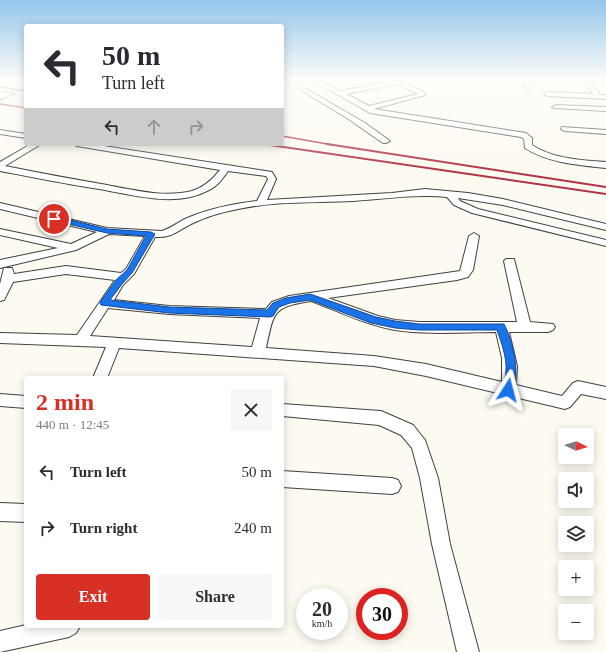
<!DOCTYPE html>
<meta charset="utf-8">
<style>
body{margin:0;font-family:Georgia,serif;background:#f7f7f7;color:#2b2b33;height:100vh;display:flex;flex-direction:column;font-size:15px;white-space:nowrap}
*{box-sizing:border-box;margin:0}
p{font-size:13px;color:#7c7c81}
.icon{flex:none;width:22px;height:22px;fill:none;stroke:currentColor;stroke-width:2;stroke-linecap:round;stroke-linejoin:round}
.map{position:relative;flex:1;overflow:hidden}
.details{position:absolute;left:24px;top:376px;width:260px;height:252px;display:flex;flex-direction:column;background:#fff;border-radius:4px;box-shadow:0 2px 10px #0003}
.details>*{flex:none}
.banner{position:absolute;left:24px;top:24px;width:260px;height:122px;border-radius:4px;box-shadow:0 2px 10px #0003;background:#fff;color:#2b2b33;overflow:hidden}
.needle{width:26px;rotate:95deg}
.fabs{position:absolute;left:558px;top:428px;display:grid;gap:8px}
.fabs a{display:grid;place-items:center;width:36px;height:36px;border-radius:4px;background:#fff;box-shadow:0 2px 10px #0003;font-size:20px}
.speed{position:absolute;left:296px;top:588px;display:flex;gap:8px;font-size:20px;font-weight:700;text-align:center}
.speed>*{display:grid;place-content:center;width:52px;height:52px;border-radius:50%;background:#fff;box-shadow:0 2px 10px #0003;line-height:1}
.speed small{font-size:10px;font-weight:400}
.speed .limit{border:6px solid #d22;background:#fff;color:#111}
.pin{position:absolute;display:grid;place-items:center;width:34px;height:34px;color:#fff;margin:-17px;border:2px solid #fff;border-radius:50%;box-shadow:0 1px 4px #0007}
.me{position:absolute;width:44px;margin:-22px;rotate:9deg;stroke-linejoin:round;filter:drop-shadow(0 0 3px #0008)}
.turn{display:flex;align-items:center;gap:14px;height:84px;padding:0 12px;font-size:18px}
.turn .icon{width:52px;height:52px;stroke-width:2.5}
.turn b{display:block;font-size:28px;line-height:34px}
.lanes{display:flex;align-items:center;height:38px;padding:0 12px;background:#0003;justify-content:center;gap:20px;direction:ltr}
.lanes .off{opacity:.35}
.round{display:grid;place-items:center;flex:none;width:42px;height:42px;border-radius:4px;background:#f7f7f7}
.overview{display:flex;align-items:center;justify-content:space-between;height:68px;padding:0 12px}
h1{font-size:24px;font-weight:800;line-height:30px;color:#d93025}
.cta{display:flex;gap:8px;margin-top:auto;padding:8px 12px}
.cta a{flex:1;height:46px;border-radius:4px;background:#d93025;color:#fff;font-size:16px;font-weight:800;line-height:46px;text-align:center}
.cta a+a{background:#f7f7f7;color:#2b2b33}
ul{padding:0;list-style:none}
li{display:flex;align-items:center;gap:12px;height:56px;padding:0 12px}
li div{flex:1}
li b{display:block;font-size:15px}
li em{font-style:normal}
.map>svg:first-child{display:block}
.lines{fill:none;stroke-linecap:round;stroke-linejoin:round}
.street-casing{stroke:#414141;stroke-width:2}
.path{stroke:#303030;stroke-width:1;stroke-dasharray:2 1;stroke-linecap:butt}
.street{fill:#fff;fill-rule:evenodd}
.rail-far1{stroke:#b03446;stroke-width:1.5}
.rail{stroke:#b03446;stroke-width:2}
.route{fill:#1a73e8;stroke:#114b97}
</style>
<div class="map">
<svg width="606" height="652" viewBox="0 0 606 652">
<rect width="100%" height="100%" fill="#fdfaf1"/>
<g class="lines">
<defs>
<path id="street" d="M284 80H291L365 123 390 141 386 143H383L347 118Z
M312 80H319L340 91 392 81 391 80H398L423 92 425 95 374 109 526 133 532 138V145C553 159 581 160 606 162V168C579 165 548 163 525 148L524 139 521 137 370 113ZM397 84 418 94 369 106 346 94Z
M526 80H532L529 88 524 87Z
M583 80H589L600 95H606V99L547 96 544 94 547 92 593 94Z
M594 80H606V82H597Z
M556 105 606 107V111L554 108 552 107Z
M562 127 606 130V134L565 131 561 129Z
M0 130 26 134V138L0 134Z
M31 144H41L5 166C39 173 73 179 107 185 134 190 164 198 192 191 204 187 212 180 220 170L77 146 73 144H91L272 172 276 179 267 200 392 193 425 189 468 193 503 199 606 224V230L503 205 458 198 460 201 478 209 606 240V246L472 213 454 205 447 197C416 194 385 199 353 201 315 203 275 201 238 209 222 212 205 217 191 224 177 231 172 238 155 237L134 274 123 285 114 300 169 306 266 309 272 302 289 296 460 271 469 236 474 233 479 236 473 270 468 277 457 280 328 298 378 316 395 320 419 322H517L504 261 506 259H514L530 322 553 324 555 327 553 330 548 332H509L517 366 516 385 562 396 573 383 578 381 606 387V399L581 394 570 407 565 409 426 376 374 366 119 348 107 378H93L106 347 0 343V333L77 335 115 280 66 274 13 282 4 300 0 301V284L4 268H12L14 274 66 266 121 273 126 269 145 236 109 234 76 250 0 268V260L58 248 0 235V229L71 244 97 232 0 209V203L107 228 162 231C171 228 177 223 185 219 208 209 232 204 257 201L268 179 266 176 228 171C223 178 218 186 209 190 176 208 134 195 99 189 66 184 33 177 0 171V162ZM311 301C338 311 366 325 395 330 427 335 463 332 496 332L502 358V382L426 364 374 356 266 348C274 312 272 307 311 301ZM108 308 169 314 260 318 252 347 90 336Z
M0 394 26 396V408L0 406Z
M282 404 381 411 413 425 425 440 438 478 450 544 479 652H457L432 544 420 478 412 448 401 435 379 425 282 416Z
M282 471 392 478 398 480 401 486 398 492 392 494 282 487Z
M0 503 26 504V522L0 521Z
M26 625V626H80L76 633 69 637 0 652V631Z"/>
</defs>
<!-- street casing -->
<use href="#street" class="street-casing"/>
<!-- path -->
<path class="path" d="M0 91 14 93
M0 100 16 93"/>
<!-- street -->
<use href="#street" class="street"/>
<!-- rail-far1 -->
<path class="rail-far1" d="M0 87 26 91
M0 104 26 108
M282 136 333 145
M260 144 270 145"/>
<!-- rail -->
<path class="rail" d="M263 144 606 194
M327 144 606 187"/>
</g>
<!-- sky -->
<linearGradient id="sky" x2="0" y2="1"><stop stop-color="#95c6eb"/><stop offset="0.47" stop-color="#fefdf9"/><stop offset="1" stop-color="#fefdf9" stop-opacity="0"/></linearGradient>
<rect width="606" height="171" fill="url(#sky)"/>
<!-- route -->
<path class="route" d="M54 216 107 229 151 232 155 234 132 273 122 284 110 300 169 307 267 310 273 303 286 298 310 294 376 317 395 321 419 324H504C513 341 521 375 512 393L508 394 505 393C501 387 506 378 506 371 507 357 501 342 497 330H419L395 328 371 323 310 300 290 303 279 307 273 316 270 317 169 313 101 305 100 303 101 301 116 280 127 270 146 236 107 233 51 220 50 219Z"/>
</svg>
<div class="fabs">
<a><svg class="needle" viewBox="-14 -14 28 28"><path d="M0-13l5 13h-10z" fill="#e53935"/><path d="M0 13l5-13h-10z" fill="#7c7c81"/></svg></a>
<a><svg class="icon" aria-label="sound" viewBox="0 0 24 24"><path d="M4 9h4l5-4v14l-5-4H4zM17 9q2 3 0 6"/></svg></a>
<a><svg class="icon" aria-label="layers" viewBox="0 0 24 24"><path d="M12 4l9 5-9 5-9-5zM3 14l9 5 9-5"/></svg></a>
<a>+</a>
<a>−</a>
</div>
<div class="speed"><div>20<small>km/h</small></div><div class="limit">30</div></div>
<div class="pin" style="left:54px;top:219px;background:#d93025"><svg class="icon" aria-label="arrive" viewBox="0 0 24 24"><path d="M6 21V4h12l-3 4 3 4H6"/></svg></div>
<svg class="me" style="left:508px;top:390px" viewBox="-20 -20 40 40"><path d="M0-17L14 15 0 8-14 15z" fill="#1a73e8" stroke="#fff" stroke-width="4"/></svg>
<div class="banner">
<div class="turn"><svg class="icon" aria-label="left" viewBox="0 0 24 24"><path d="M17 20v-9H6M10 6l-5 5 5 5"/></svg><div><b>50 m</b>Turn left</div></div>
<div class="lanes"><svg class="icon" aria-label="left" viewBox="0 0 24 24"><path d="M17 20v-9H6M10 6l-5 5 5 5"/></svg><svg class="icon off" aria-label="ahead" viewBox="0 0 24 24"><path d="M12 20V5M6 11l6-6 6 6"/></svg><svg class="icon off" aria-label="right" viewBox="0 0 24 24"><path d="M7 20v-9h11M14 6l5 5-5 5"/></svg></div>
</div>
<section class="details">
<div class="overview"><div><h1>2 min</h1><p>440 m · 12:45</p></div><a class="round"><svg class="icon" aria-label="close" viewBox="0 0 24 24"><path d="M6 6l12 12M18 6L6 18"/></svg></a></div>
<ul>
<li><svg class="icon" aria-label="left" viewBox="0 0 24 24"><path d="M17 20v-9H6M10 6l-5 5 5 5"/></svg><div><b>Turn left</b></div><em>50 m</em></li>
<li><svg class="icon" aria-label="right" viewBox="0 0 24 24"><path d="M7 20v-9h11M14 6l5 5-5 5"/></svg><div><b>Turn right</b></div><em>240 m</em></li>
</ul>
<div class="cta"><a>Exit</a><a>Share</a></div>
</section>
</div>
